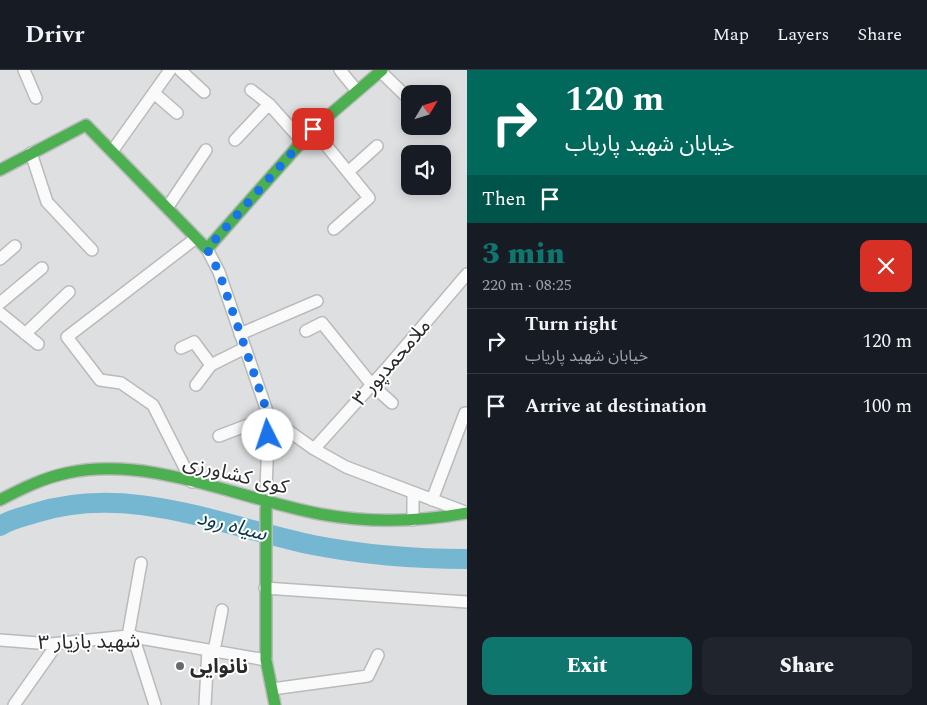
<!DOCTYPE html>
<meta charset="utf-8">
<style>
body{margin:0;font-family:Spectral,"Noto Sans Arabic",serif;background:#20242c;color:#f1f3f6;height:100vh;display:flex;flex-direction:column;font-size:19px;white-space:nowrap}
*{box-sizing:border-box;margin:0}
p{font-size:16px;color:#9ea1a6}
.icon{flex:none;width:28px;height:28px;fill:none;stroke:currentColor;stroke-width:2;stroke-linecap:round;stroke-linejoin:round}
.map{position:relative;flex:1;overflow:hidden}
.drawer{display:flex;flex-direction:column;background:#171b24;width:460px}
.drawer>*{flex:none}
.banner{background:#00695c;color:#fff;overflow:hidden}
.needle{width:32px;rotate:52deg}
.controls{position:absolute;left:401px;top:15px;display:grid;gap:10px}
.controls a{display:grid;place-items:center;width:50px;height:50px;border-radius:10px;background:#171b24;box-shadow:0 2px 12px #0003;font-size:25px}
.pin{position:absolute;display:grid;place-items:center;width:42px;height:42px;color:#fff;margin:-21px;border-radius:10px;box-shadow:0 2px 8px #0006}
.me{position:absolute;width:55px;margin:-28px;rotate:356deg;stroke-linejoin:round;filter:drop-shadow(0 0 4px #0008)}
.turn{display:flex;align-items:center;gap:18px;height:105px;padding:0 15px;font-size:22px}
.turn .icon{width:65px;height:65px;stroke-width:2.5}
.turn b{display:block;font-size:35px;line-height:42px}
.then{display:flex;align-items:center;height:48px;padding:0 15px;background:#0003;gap:10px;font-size:19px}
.round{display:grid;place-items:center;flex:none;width:52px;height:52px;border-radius:10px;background:#20242c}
.head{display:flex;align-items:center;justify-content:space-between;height:85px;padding:0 15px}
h1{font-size:30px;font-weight:800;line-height:38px;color:#0f766e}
.primary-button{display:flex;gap:10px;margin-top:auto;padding:10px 15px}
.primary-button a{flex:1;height:58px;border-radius:10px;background:#0f766e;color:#fff;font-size:20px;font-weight:800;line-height:58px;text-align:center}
.primary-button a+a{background:#20242c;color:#f1f3f6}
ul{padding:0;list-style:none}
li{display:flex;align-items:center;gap:15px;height:65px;padding:0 15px;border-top:1px solid #363941}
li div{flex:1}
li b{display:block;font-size:19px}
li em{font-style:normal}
header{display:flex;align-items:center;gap:30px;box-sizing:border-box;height:70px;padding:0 25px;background:#171b24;border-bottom:1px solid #363941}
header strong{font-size:24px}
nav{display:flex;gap:28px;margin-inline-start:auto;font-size:18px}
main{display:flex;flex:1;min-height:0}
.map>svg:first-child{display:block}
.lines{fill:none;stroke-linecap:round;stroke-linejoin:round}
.river{stroke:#75b7d1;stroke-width:20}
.street-casing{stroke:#b9babb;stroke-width:14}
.fast-casing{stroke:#b9babb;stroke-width:14}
.street{stroke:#fafafa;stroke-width:11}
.fast{stroke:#4caf50;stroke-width:11}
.route{stroke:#1a73e8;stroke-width:9;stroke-dasharray:0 16.2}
.poi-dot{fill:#68696a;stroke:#fff;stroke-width:2}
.labels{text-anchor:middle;stroke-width:4;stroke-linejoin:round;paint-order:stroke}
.street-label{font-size:20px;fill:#29292a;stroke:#fff}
.poi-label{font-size:20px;font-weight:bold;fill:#29292a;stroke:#fff;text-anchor:start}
.water-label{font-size:21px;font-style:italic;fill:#0a3545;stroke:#fff}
</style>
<header>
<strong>Drivr</strong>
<nav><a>Map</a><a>Layers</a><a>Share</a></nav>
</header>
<main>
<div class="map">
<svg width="467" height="635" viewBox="0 0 467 635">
<rect width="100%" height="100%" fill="#dedfe0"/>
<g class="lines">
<!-- river -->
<path class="river" d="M0 456C10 449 23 447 35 443 129 413 222 456 313 475 364 485 415 489 467 489"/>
<defs>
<path id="street" d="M24 0 36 28
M180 0 204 22
M340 0 357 21
M380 1 410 30
M251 20 269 34 302 71
M154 23 177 43
M313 59 369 128 334 159
M235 70 269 34
M113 80 170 0
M31 83 47 132 92 180
M348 102 377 76
M167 138 206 80
M207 179 219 202 269 347 314 379 346 397 465 442
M0 189 15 176
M0 233 42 198
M0 243 38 274
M306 261 322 253 372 315 392 333
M25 264 69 222
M240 264 317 231
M181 278 194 272 211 295
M196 315 211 295 245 278
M219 366 269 347
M314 379 386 299 467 204
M192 412 153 335 121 313 100 310 67 267 196 168
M266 418 269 347
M413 423V450
M432 430 465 343
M265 518 467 532
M128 566 141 493
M133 566 155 635
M0 570 51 574 128 566 266 590
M214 581 222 540
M272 619 368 606 378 585
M14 635 57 574
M205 635 208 580"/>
<path id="fast" d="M0 100 86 55 207 179 313 59 382 0
M0 430C21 419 43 408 67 403 150 385 239 429 320 444 369 453 418 452 467 443
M266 438V590L275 635"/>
</defs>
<!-- street casing -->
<use href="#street" class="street-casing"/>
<!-- fast casing -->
<use href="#fast" class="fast-casing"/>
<!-- street -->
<use href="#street" class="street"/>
<!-- fast -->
<use href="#fast" class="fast"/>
</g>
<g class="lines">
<!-- route -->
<path class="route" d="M268 365 269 347 219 202 207 179 313 59"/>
</g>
<!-- markers -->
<circle class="poi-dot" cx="180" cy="596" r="5"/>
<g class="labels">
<!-- street labels -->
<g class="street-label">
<text transform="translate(391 292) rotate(-49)" y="7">ملامحمدپور ۳</text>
<text transform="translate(236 404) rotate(14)" y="7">کوی کشاورزی</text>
<text transform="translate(89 571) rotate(-1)" y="7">شهید بازیار ۳</text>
</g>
<!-- poi labels -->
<g class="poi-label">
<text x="190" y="603">نانوایی</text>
</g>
<!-- water labels -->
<g class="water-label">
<text transform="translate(232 455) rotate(14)" y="7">سیاه رود</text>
</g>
</g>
</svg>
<div class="controls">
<a><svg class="needle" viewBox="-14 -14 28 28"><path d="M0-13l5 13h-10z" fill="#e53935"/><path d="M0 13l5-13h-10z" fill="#9ea1a6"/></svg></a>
<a><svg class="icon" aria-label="sound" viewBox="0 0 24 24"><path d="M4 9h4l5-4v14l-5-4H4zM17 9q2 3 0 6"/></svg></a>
</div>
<div class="pin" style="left:313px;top:59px;background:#d93025"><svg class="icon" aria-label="arrive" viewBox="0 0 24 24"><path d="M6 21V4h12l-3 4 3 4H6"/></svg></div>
<svg class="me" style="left:268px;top:365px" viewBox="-20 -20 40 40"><circle r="19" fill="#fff"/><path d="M0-13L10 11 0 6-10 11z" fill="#1a73e8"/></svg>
</div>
<section class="drawer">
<div class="banner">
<div class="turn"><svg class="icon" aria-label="right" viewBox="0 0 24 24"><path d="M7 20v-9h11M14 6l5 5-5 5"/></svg><div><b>120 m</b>خیابان شهید پاریاب</div></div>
<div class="then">Then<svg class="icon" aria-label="arrive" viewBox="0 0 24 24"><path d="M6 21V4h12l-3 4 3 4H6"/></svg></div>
</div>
<div class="head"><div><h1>3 min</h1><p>220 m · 08:25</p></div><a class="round" style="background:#d93025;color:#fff"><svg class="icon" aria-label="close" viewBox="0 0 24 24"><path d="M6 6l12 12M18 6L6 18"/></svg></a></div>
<ul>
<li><svg class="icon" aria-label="right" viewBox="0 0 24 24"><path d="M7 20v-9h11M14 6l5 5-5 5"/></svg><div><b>Turn right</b><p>خیابان شهید پاریاب</p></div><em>120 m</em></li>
<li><svg class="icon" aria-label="arrive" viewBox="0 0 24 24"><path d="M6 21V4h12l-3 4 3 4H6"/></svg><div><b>Arrive at destination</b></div><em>100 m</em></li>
</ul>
<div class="primary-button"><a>Exit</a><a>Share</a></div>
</section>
</main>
